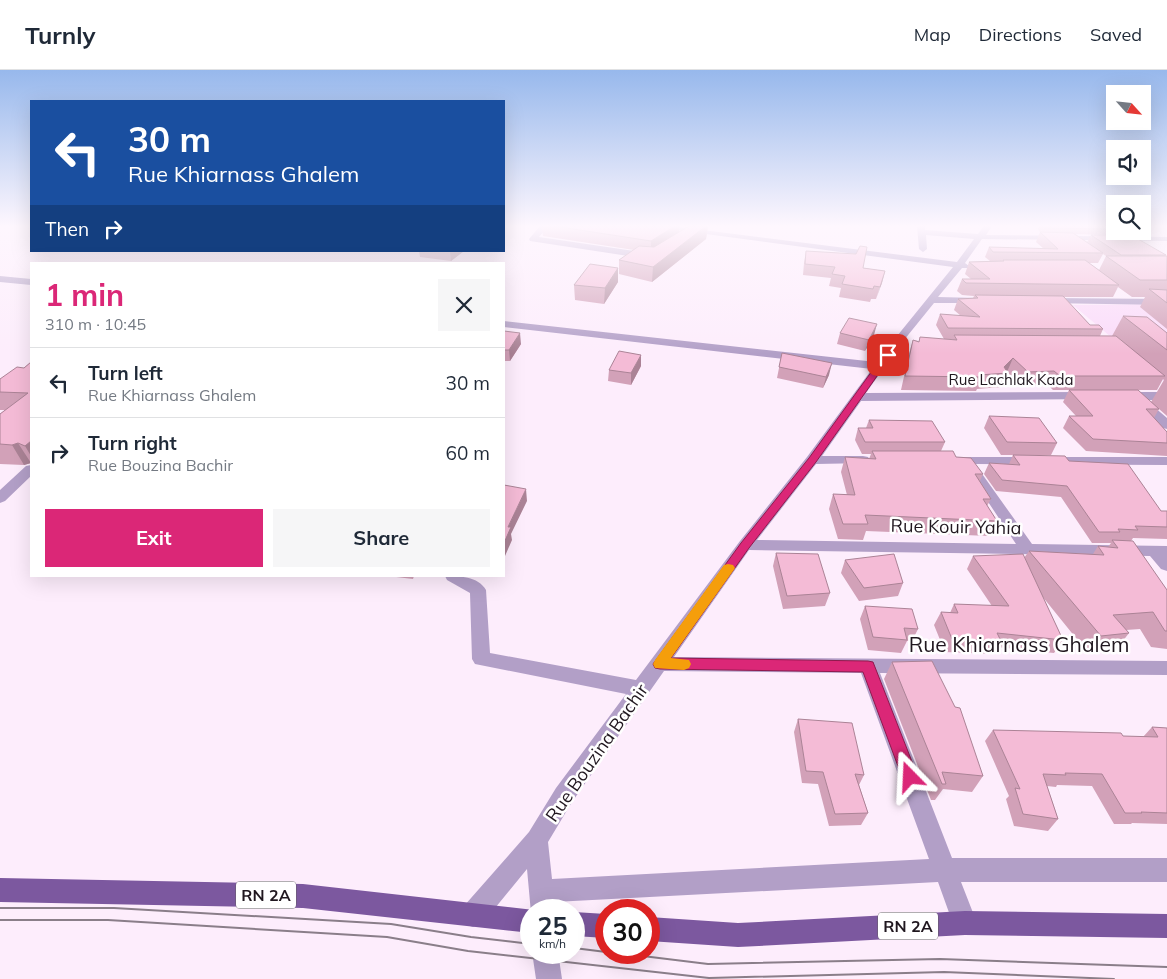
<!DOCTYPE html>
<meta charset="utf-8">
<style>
body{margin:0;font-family:Mulish,sans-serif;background:#f6f6f7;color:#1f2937;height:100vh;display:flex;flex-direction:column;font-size:19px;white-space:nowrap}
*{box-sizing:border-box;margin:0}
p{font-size:16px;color:#747a83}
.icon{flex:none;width:28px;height:28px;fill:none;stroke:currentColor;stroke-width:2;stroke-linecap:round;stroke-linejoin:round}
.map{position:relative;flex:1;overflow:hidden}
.side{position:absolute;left:30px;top:192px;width:475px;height:315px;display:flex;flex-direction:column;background:#fff;border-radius:0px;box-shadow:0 5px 20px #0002}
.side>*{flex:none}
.top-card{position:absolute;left:30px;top:30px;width:475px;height:152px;border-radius:0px;box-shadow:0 5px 20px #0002;background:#1a4fa0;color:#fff;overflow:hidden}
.needle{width:32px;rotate:117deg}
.controls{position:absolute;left:1106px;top:15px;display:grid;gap:10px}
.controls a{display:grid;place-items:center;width:45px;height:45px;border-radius:0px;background:#fff;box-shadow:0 5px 20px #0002;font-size:25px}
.speed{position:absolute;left:520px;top:829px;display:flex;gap:10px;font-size:25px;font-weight:700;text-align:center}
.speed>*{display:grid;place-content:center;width:65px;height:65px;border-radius:50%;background:#fff;box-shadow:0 5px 20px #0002;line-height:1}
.speed small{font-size:12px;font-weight:400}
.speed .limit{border:8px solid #d22;background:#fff;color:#111}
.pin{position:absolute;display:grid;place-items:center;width:42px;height:42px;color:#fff;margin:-21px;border-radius:10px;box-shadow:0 2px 8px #0006}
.me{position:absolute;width:55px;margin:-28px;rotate:339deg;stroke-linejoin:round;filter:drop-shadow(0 0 4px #0008)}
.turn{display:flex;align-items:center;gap:18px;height:105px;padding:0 15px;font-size:22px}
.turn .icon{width:65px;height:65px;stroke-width:2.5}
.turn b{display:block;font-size:35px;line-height:42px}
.then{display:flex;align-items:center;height:48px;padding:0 15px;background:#0003;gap:10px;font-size:19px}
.round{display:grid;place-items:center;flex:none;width:52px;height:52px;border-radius:0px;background:#f6f6f7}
.headline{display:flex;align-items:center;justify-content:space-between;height:85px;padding:0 15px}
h1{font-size:30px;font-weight:700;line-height:38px;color:#db2777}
.cta{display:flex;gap:10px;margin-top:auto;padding:10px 15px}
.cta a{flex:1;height:58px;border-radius:0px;background:#db2777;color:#fff;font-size:20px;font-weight:700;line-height:58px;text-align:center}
.cta a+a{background:#f6f6f7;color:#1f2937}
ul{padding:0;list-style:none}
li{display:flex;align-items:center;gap:15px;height:70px;padding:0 15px;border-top:1px solid #e0e1e3}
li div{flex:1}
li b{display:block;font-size:19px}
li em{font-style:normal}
header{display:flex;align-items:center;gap:30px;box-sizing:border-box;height:70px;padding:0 25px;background:#fff;border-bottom:1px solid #e0e1e3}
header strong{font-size:24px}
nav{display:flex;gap:28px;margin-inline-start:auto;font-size:18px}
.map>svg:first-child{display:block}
.built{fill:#fadaf9}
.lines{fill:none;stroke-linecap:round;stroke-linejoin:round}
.street{fill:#b29fc7;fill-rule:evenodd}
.primary{fill:#7c589f;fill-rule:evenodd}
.tram{stroke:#8a7e89;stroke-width:2}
.wall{fill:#d2a1b8;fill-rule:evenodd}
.shaded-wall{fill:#ab8396}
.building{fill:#f4bbd6;stroke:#ab8396}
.route{fill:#db2777;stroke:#8e194d}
.slow{fill:#f59e0b}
.labels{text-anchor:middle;stroke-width:5;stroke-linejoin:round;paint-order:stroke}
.far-street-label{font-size:15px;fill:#20171f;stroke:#fff}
.shield{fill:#fff;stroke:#635d62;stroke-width:1}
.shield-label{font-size:16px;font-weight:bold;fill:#20171f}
.street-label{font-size:18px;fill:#20171f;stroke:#fff}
.near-street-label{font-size:21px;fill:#20171f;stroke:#fff}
</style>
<header>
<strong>Turnly</strong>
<nav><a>Map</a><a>Directions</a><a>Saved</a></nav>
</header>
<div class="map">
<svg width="1167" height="909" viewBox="0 0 1167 909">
<rect width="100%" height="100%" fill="#fdedfc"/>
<!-- built -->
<path class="built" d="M1167 234V314L1073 235Z"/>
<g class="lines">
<!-- street -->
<path class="street" d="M540 156H548L539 167 648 183 652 186 648 189 530 171 529 169Z
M646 156H671L957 192 974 169 926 165 927 179 923 182 919 179 917 156H925V160L978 164 984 156H992L986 165 1167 167V171L982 169 965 193 969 196 968 198H962L938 227 978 228 981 229V233H934L900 275 866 323 1086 322 1090 323 1092 326 1090 329 861 331 822 386H863L868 387 870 390 868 393 816 394 757 470 1016 474 963 394 949 393 947 390 949 387H1167V395L975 394 1032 474 1167 476V501L1161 499 1150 486 749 480 674 587 1167 591V605L880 603 952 788H1167V812H961L977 853 974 862 965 865 956 862 938 812 554 832V840H531V843L527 799 482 854 473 857 464 854 461 845 464 836 529 762 556 718 626 624 475 594 472 589 470 523 447 510 445 506C459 506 478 506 486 520L490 583 636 610 740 471 807 387 872 299 504 257V251L876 292 953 197ZM664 601 861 603 929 789 552 809 548 772 572 732Z
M0 206 31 209V215L0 212Z
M1049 228 1167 229V235L1046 233V229Z
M1126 322H1167V330H1146L1167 348V359L1163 358 1136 334 1135 330 1122 329 1120 326 1122 323Z
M31 395V406L5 431 0 433V420L26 396Z
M532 882H558L562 909H536Z"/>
<!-- primary -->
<path class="primary" d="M0 808 303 814 534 840H531V863L303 838 0 832Z
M965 841 1167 844V868L965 865 738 877 649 871V847L738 853Z
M574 842 606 844V868L574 866Z"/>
<!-- tram -->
<path class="tram" d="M0 838H114L391 854 471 867 531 874
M0 850H108L387 867 468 881 709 908 944 902 1114 909
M574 878 606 882
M610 882 708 894 940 889 1167 897"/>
</g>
<!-- wall -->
<path class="wall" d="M542 156H680L679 162 689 156H708L706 169 652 212 619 204V190L634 180 543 166Z
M1039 156H1112L1115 158V160L1113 165 1075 164 1087 172 1091 165 1166 185 1165 186H1167V259L1140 237 1145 227H1132L1118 217 1113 227H1064L1090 255 1103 259 1100 266H1112L1123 246 1167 263V346L1159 339 1154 348 1167 362V386L1086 381 1063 358 1069 346H1076L1063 332 1069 320 1151 332 1164 310 1163 309 1157 320H1053L1048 315 1021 316 1008 303 1002 317 977 319 976 321 901 320 909 284 913 270 919 271 920 267 952 270 953 269H944L936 255 940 244 961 246 954 240 958 229 973 228 974 226 962 225 957 221 962 209H971L965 204 969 192 990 191 985 187 989 177 1044 179 1036 172 1040 162 1038 159ZM1103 184 1106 186 1099 200 1089 193H1098Z
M419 181H464L451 191 420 187Z
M806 181 863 198 885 201 876 229H871L870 232 839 227 841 218 829 216 831 208 803 205 804 193Z
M618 198V212L604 234 575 230 574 215Z
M504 261 521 274 510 291H504Z
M840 263 874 265 865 281 837 274Z
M782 283 829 305 823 318 777 308Z
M31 292V393L24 395 0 394V344L5 340H0V309L24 298Z
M641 296 631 315 608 311 609 300Z
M989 346 1057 373 1051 385H1001L984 358Z
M869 350 945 372 941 381 956 387 983 404 980 411 991 429 987 436 997 451 989 466 866 461 863 470 838 469 829 439 833 424 847 425 841 402 845 387 869 389 871 384H862L855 370 858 358H866Z
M1013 385 1069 391 1161 441H1167V469L1133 468 1131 471 1167 520V579L1151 577 1140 559 1126 560 1129 563 1116 580 1088 583 1042 526 1063 570 1054 583 997 577 993 584 945 582 934 555 941 542 950 543 954 534 992 536 967 499 973 486 1024 488 1029 481 1093 484 1098 476 1108 477 1111 473H1092L1061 427 996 421 984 404 989 393 1009 394Z
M776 483 830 523 825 536 783 539 773 496Z
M845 490 903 513 898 526 859 531 841 503Z
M388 506H414L413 509Z
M865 536 918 559 912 571H907L901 583 868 580 860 549Z
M892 592 983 706 972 722 943 719 935 730H931L884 609Z
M798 649 864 705 859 715 868 743 861 755 829 756 818 714 802 713 794 662Z
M1152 657 1167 658V754L1132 753 1131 754H1114L1092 716 1057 715 1056 717 1047 716 1058 749 1048 761 1014 756 1006 729 1009 726 985 671 993 660 1143 667Z"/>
<!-- shaded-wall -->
<path class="shaded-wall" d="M675 156H679V165L651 182V171Z
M706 156H708L706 169 652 212 653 197Z
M450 181H464L451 191 450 182Z
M618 198V212L604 234 605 218Z
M885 201 882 213 876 229 880 217Z
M877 254 874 265 865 281 869 270Z
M520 263 521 274 510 291 509 280Z
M641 285V296L631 315V303Z
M1013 288 1007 302 1004 297Z
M832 293 829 305 823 318 826 307Z
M31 371V386L25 376Z
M18 373 31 393 24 395 12 375Z
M526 419 527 431 511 464 512 470 505 486 504 473 508 457Z"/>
<!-- building -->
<path class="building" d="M554 156H675L651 171Z
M689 156H706L653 197 619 190 639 176 654 177Z
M1042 156H1112L1115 159 1044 158Z
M1040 162 1073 163 1103 183 993 182 989 177 1058 179Z
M1091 165H1131L1166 185H1121Z
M860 176 867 177 863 198 885 201 880 217 874 216 873 219 842 214 845 206 832 204 835 197 805 194 806 181 856 184Z
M1106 186H1167V210H1140Z
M1003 190H1085L1119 215 966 213 962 209H990L969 192 1004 191Z
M590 194 618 198 605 218 574 215Z
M1149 219 1167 220V233Z
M975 225 1063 226 1090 255H1099L1103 259 948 258 940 244 980 247 958 229 978 228Z
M1123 246 1147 247 1167 263V280Z
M849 248 877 254 869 270 840 263Z
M504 261 520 263 509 280H504Z
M954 265 1116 266 1165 306H1060L1054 301 1028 302 1013 288 1004 297 1008 303 979 305 982 307 905 306 913 270 919 272 920 267 957 270Z
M619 281 641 285 631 303 609 300Z
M782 283 832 293 826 307 779 297Z
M31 292V371L25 376 18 373 12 375 0 374V344L28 323 0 322V309L17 297 24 298Z
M1069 320H1138L1159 339H1146L1167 362V373L1093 369 1069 346H1093Z
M989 346 1039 348 1057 373 1007 372Z
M869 350 932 351 945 372H865L858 358H873Z
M872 381H953L956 387 971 388 983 404H975L991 429H983L997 451 865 445 868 454H843L833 424 855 425 845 387 876 389Z
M1013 385 1065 386 1069 391 1128 394 1161 441H1167V457L1135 456 1138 460 1118 459 1120 462H1099L1067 416 1002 410 989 393 1020 395Z
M504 415 526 419 508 457H511L504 473Z
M1112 470 1133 471 1167 520V561H1165L1153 542 1113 545 1129 563 1101 566 1029 481 1104 485 1098 476 1118 478Z
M776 483 818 484 830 523 787 526Z
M894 484 903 513 864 518 845 490Z
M1023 484 1063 570 997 563 1001 571 952 569 941 542 958 543 954 534 1009 536 973 486Z
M865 536 912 539 918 559 904 558 907 570 873 567Z
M932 591 955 637 960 638 983 706 942 702 946 714H942L892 592Z
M798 649 852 653 864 705 855 704 868 743 835 744 823 702 806 701Z
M1152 657 1167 658V743L1141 742 1142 743H1125L1102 704 1065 703 1066 705 1043 704 1058 749 1023 744 1015 718 1020 719 993 660 1121 663 1123 666 1158 667Z"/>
<!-- sky -->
<linearGradient id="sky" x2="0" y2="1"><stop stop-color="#97b8ec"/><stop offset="0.55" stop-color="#fef7fe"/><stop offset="1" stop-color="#fef7fe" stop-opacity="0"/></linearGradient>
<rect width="1167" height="284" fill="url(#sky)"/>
<!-- route -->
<path class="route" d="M885 283 892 285 816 392 749 478 671 588 868 591 873 592 918 707 915 712 910 715 904 712 902 707 863 602 660 599 655 598 653 594 741 473 809 388Z"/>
<!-- slow -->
<path class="slow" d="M728 494 733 495 735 498 733 501 671 588 689 590 691 594 689 598 684 600 655 598 653 594 655 590 724 495Z"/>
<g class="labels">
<!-- far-street labels -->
<g class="far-street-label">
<text x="1011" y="315">Rue Lachlak Kada</text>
</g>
<!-- shield labels -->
<g class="shield">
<rect x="236" y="811.5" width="60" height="27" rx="4"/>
<rect x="878" y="842.5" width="60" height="27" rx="4"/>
</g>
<g class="shield-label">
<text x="266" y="831">RN 2A</text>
<text x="908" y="862">RN 2A</text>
</g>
<!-- street labels -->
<g class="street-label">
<text transform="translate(956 457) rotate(1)" y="6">Rue Kouir Yahia</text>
<text transform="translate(597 683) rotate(-55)" y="6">Rue Bouzina Bachir</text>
</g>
<!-- near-street labels -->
<g class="near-street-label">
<text x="1019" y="582">Rue Khiarnass Ghalem</text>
</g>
</g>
</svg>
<div class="controls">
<a><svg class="needle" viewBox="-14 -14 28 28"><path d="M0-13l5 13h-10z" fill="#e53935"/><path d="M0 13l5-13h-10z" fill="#747a83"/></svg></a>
<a><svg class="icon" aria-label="sound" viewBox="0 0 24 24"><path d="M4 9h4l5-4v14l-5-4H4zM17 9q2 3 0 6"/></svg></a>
<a><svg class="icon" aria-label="search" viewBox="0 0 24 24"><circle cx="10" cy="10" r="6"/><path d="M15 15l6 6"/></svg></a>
</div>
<div class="speed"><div>25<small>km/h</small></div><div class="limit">30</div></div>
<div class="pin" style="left:888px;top:285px;background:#d93025"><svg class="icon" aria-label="arrive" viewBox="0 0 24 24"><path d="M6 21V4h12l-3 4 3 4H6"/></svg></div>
<svg class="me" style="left:910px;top:707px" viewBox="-20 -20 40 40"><path d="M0-17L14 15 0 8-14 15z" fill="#db2777" stroke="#fff" stroke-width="4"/></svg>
<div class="top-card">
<div class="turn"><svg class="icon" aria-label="left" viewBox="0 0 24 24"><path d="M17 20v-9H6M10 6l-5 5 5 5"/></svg><div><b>30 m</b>Rue Khiarnass Ghalem</div></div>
<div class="then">Then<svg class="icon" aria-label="right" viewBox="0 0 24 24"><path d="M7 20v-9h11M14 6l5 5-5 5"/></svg></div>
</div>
<section class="side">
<div class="headline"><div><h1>1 min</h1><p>310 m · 10:45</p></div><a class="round"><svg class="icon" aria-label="close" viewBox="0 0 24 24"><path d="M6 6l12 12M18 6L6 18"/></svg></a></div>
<ul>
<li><svg class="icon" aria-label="left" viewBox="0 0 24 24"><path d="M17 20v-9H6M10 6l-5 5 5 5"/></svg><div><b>Turn left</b><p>Rue Khiarnass Ghalem</p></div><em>30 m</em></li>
<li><svg class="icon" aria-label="right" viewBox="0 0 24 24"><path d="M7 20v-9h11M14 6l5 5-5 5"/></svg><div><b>Turn right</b><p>Rue Bouzina Bachir</p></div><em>60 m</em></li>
</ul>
<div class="cta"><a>Exit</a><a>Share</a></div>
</section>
</div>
